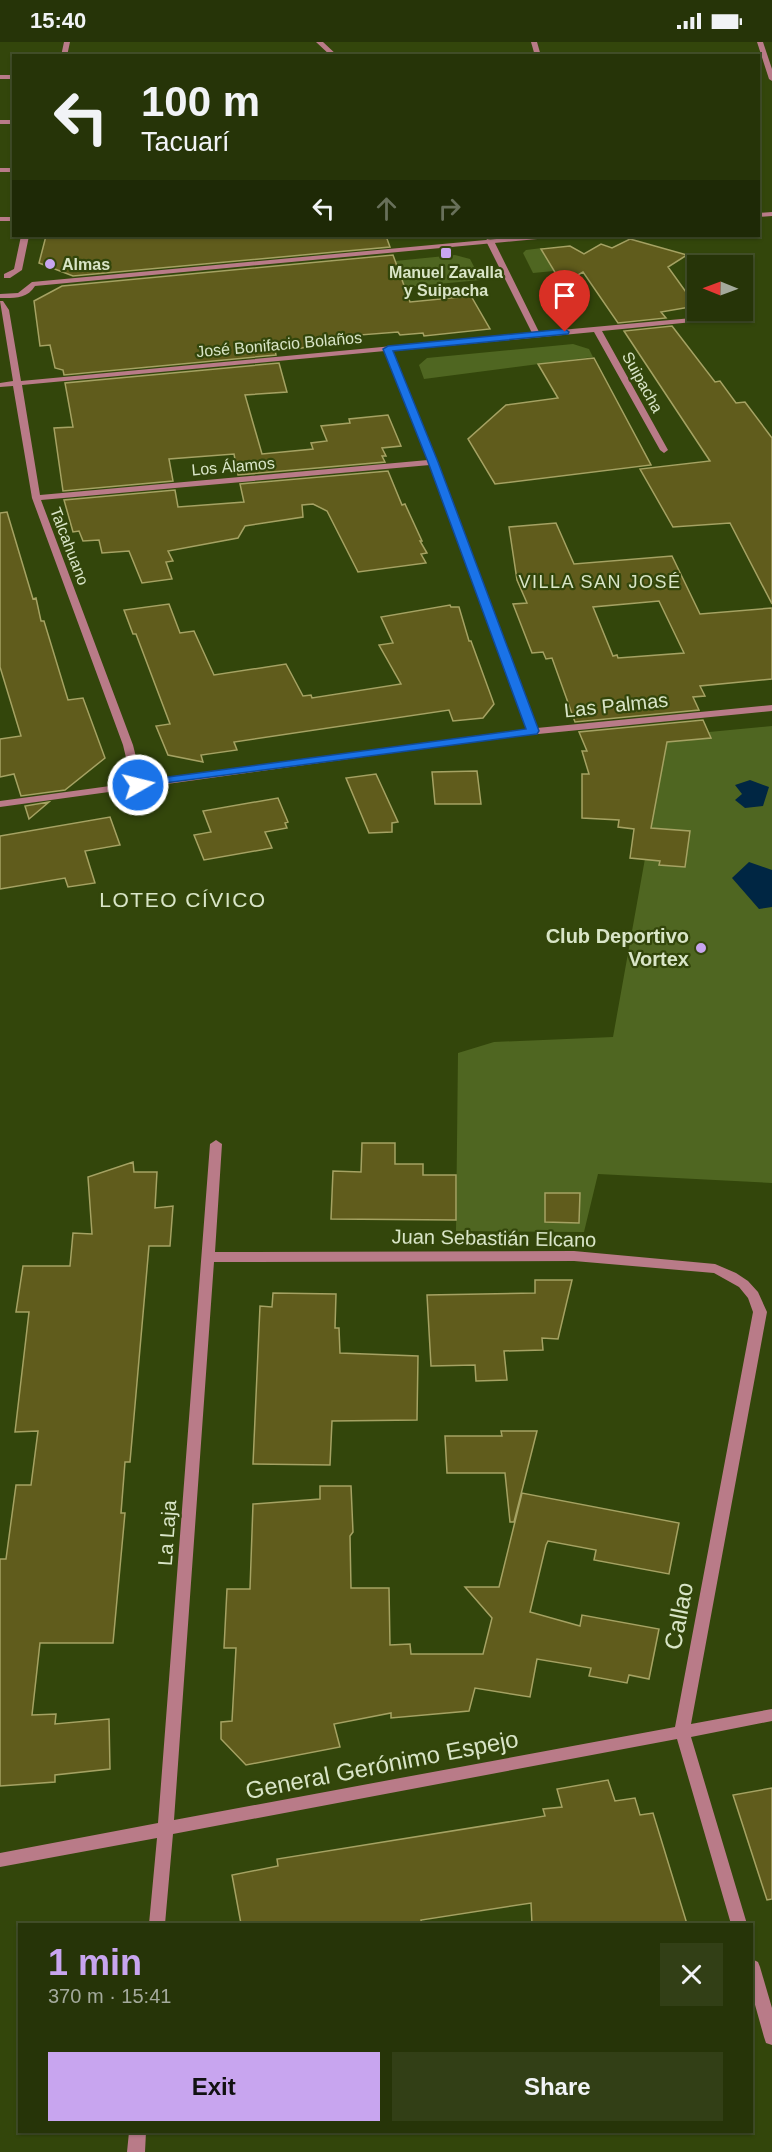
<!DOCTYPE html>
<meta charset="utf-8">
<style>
body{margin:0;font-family:Helvetica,sans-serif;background:#323f16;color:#f1f3f6;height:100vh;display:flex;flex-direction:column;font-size:22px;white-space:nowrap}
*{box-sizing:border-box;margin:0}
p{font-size:20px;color:#a4aa9c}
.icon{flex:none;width:33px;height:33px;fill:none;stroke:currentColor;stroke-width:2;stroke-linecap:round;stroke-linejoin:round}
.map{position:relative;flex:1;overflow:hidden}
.panel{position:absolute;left:18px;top:1881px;width:735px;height:210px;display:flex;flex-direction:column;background:#263408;border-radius:0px;box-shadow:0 2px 4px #0004,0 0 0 2px #424f29}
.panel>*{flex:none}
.banner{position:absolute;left:12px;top:12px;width:748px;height:183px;border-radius:0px;box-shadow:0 2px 4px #0004,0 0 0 2px #424f29;background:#263408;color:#f1f3f6;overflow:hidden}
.needle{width:39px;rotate:271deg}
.fabs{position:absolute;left:687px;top:213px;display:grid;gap:12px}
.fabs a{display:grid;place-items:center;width:66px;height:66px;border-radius:0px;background:#263408;box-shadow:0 2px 4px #0004,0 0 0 2px #424f29;font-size:30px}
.pin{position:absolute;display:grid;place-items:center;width:51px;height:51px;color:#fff;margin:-62px -26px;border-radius:50% 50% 50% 0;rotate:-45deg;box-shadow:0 0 6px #0007}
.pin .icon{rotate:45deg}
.me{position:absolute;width:66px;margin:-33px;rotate:82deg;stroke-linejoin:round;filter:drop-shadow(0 0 4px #0008)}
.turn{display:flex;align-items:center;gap:21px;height:126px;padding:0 30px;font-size:27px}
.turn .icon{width:78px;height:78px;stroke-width:2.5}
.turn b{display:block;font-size:42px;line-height:51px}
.lanes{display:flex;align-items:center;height:57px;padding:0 30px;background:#0003;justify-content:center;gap:30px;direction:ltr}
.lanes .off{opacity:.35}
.round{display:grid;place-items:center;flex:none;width:63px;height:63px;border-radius:0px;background:#323f16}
.summary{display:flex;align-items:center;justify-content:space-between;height:102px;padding:0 30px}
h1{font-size:36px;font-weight:600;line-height:45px;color:#c8a5ef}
.cta{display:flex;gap:12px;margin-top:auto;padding:12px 30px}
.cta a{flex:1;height:69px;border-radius:0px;background:#c8a5ef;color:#111;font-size:24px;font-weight:600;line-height:69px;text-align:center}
.cta a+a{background:#323f16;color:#f1f3f6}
.status{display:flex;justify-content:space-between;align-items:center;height:42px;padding:0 30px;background:#263408;direction:ltr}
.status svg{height:16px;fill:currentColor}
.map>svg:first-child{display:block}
.green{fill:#4f6621}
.water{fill:#002643}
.building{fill:#605c1c;stroke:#a5a263;stroke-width:1.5;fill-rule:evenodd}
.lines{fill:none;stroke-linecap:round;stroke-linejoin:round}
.minor{fill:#b97b88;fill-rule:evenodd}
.tertiary{fill:#b97b88;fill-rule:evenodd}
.route{fill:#1a73e8;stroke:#114b97;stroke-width:1.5}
.poi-dot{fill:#c8a5ef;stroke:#33460b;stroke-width:2}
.labels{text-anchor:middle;stroke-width:4.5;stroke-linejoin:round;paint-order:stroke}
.far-poi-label{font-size:16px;font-weight:bold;fill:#d9e5c7;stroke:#33460b;text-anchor:start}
.far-street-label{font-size:16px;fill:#d9e5c7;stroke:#33460b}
.far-neighbourhood-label{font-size:18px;letter-spacing:1.5px;fill:#d9e5c7;stroke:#33460b}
.street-label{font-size:20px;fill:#d9e5c7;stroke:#33460b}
.poi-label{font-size:20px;font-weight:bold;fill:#d9e5c7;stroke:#33460b;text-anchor:end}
.neighbourhood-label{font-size:21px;letter-spacing:1.5px;fill:#d9e5c7;stroke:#33460b}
.near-street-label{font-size:24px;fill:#d9e5c7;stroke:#33460b}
</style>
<div class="status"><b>15:40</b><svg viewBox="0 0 49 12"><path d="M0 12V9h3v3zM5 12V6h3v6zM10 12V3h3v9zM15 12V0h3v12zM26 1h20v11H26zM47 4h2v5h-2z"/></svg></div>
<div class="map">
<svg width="772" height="2110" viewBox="0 0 772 2110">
<rect width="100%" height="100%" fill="#33460b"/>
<!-- green -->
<path class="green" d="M542 206 596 225 533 231 523 211 526 208Z
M455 213 470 217 481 238 405 245 395 219Z
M573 302 589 307 593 315 424 337 419 323 427 316Z
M772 684V1141L598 1132 584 1190 456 1189 458 1011 494 1000 613 995 667 694Z"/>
<!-- water -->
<path class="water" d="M750 738 769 745 763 764 745 766 735 758 742 752 735 743Z
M749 820 772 828V865L759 867 732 836Z"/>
<!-- building -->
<path class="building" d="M46 194H386L390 205 73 234 39 221Z
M630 197 687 213 668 225 696 264 661 270 666 276 618 281 583 230 562 242 541 207 570 204 584 212 601 202 612 206Z
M393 213 410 260 471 254 490 287 424 294 423 291 400 293 398 290 346 294 347 295 302 306 275 308 276 313 64 333 63 328 55 326 50 303 40 304 34 259 62 244Z
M672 284 715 340 720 339 736 361 745 360 772 396V562L730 481 673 485 640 427 710 419 624 289Z
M594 316 651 423 495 442 468 397 506 363 558 356 538 322Z
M279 321 287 350 245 353 262 412 313 407 311 401 327 399 321 384 350 381 349 377 388 373 401 404 382 406 386 414H382L385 420 238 433 234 412 169 417 173 439 63 449 54 386 73 385 65 341Z
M388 429 402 463 405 462 422 499H420L427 511 421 512 426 521 358 530 327 469 313 462 302 463 303 475 245 484 238 496 168 509 173 519 166 520 172 537 142 541 129 509 102 511 99 498 83 499 79 489 73 490 64 458 175 448 178 465 244 460 240 442Z
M7 470 33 557 36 556 41 579H44L68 658 83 656 105 716 65 748 21 754 14 732 0 735V697L21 694 0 625V471Z
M556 481 574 522 672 514 700 572 772 566V637L700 644 705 654 693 655 699 668 575 680 552 616 546 617 543 610 532 611 513 562 527 561 517 538 509 485ZM659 559 684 611 618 616 617 613 613 614 593 565Z
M169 562 180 591 194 589 214 633 286 622 303 654 311 653 312 656 401 642 379 603 393 601 381 575 450 563 451 565H459L469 599H471L494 662 483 676 453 679 449 668 234 700 237 708 201 713 203 720 168 713 156 684 170 682 136 592H133L124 568Z
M703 678 711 696 667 700 651 786 690 789 685 825 659 823 660 819 630 816 634 787 618 785 619 778 582 776V732H589L582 709H587L579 690Z
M477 729 481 762H435L432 730Z
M376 732 398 780 392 781V790L369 791 346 736Z
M278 756 288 780 285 781 287 786 265 790 272 806 204 818 194 793 211 790 203 769Z
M49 760 29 777 25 764Z
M110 775 120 803 85 809 95 841 68 845 65 836 0 847V794Z
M362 1101H395V1122H423V1133H456V1178L331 1177 333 1129 361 1130Z
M133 1120 134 1130H157L155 1166 173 1164 170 1204H149L130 1420H125L121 1471H125L113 1601H40L32 1673 56 1672 55 1682 109 1677 110 1727 55 1733V1740L0 1744V1517H6L16 1443H31L38 1389 15 1390 29 1270H16L23 1224H70L73 1191 92 1192 88 1135Z
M545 1151H580L579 1181 545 1180Z
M535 1238H572L558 1297 542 1296 543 1308 504 1309 507 1338 476 1339 475 1323 431 1324 427 1253 535 1251Z
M273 1251 336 1252 335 1286H339L340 1311 418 1314 417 1378 332 1379 330 1423 253 1422 260 1264 272 1265Z
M501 1389H537L514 1480H510L505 1431H447L445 1394H502Z
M320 1444H351L353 1490 350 1494 351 1546H389L390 1603 410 1602 411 1612H483L492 1576 465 1545H499L522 1451 679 1481 669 1532 594 1518 596 1508 548 1499 546 1503 530 1570 580 1584 582 1573 659 1587 649 1637 629 1633 627 1641 589 1634 591 1626 537 1617 530 1655 475 1646 469 1669 391 1676V1671L334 1682 340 1705 246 1723 221 1697V1680L232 1679 236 1606H224L227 1547H250L253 1462 320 1457Z
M608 1738 615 1759 635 1756 640 1773 653 1771 687 1882H532L531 1861 421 1878 422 1882H241L232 1833 278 1824 277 1817 545 1774 543 1767 562 1765 557 1747Z
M772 1746V1857L767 1858 733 1753Z"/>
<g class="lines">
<!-- minor -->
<path class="minor" d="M316 0H323L338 14H331Z
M531 0H537L541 14H535Z
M757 0H763L772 27V39L769 37Z
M0 33H14V37H0Z
M0 78H14V82H0Z
M0 126H14V130H0Z
M0 175H14V179H0Z
M487 197 494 199 539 290 703 275 707 277 703 279 602 289 668 408 664 411 660 408 594 290 393 309 437 420 537 686 772 663V669L508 695 0 765V759L132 741 123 703 32 456 13 344 0 345V341L13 339 0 259H3L9 268 21 339 532 291 486 199ZM385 309 428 418 40 453 22 343ZM430 423 527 687 142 739 133 703 41 458Z
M216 1098 222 1102 215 1210 574 1209 715 1222 736 1231 748 1239 758 1250 767 1270 691 1682 772 1667V1679L691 1695 747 1882H731L677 1697 173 1792 165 1882H149L157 1796 0 1825V1811L158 1781 210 1102ZM574 1219 714 1231 739 1245 748 1256 753 1270 675 1685 174 1778 214 1220Z
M752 1917 758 1920 760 1925 772 1966V2003L766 2001 764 1995 752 1952Z
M129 2090H146L145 2110H127Z"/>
<!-- tertiary -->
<path class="tertiary" d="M64 0H70L67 14H61Z
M772 170V174L759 175V171Z
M21 194H29L22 228 10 236H4V232L14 227Z
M529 194H552L548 196 35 244C27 257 14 256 0 256V252L18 251 32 240Z"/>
</g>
<!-- route -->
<path class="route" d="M565 287 569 290 568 292 393 309 438 420 539 689 537 692 134 745 132 743 138 739 526 687 428 420 383 307 388 304Z"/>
<!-- markers -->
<g class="poi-dot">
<rect x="440" y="205" width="12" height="12" rx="3"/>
<circle cx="50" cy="222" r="6"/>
<circle cx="701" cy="906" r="6"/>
</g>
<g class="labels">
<!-- far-poi labels -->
<g class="far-poi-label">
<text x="62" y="228">Almas</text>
<text x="446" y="236" text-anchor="middle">Manuel Zavalla<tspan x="446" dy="18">y Suipacha</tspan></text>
</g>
<!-- far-street labels -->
<g class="far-street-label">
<text transform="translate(279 302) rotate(-5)" y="6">José Bonifacio Bolaños</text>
<text transform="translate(643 340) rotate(61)" y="6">Suipacha</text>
<text transform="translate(233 424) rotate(-5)" y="6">Los Álamos</text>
<text transform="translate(70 504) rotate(69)" y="6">Talcahuano</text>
</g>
<!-- far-neighbourhood labels -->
<g class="far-neighbourhood-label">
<text x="600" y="546">VILLA SAN JOSÉ</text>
</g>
<!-- street labels -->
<g class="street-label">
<text transform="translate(616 663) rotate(-6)" y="7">Las Palmas</text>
<text transform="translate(494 1196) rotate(1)" y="7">Juan Sebastián Elcano</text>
<text transform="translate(167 1491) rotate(-86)" y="7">La Laja</text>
</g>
<!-- poi labels -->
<g class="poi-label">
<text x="689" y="901">Club Deportivo<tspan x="689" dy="23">Vortex</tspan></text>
</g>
<!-- neighbourhood labels -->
<g class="neighbourhood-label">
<text x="183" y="865">LOTEO CÍVICO</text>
</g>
<!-- near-street labels -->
<g class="near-street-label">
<text transform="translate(679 1574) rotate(-79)" y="8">Callao</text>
<text transform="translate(382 1723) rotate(-11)" y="8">General Gerónimo Espejo</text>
</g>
</g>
</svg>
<div class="fabs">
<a><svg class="needle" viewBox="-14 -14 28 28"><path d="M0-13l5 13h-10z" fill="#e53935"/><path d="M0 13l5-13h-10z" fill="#a4aa9c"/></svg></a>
</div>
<div class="pin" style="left:565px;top:290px;background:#d93025"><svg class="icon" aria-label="arrive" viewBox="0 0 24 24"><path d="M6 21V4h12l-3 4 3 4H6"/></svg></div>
<svg class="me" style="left:138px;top:743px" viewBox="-20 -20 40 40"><circle r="17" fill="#1a73e8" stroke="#fff" stroke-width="3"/><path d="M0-11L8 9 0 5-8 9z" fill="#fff"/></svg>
<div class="banner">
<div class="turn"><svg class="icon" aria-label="left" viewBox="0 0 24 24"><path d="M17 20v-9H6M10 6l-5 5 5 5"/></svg><div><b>100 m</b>Tacuarí</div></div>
<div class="lanes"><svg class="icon" aria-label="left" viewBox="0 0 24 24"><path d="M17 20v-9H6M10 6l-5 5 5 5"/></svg><svg class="icon off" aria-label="ahead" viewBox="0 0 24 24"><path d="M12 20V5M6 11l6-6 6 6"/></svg><svg class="icon off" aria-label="right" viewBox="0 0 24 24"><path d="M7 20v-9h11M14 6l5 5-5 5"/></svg></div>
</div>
<section class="panel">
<div class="summary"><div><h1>1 min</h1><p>370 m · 15:41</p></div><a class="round"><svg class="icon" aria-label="close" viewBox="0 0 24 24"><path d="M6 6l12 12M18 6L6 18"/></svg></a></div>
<div class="cta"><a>Exit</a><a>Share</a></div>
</section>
</div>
